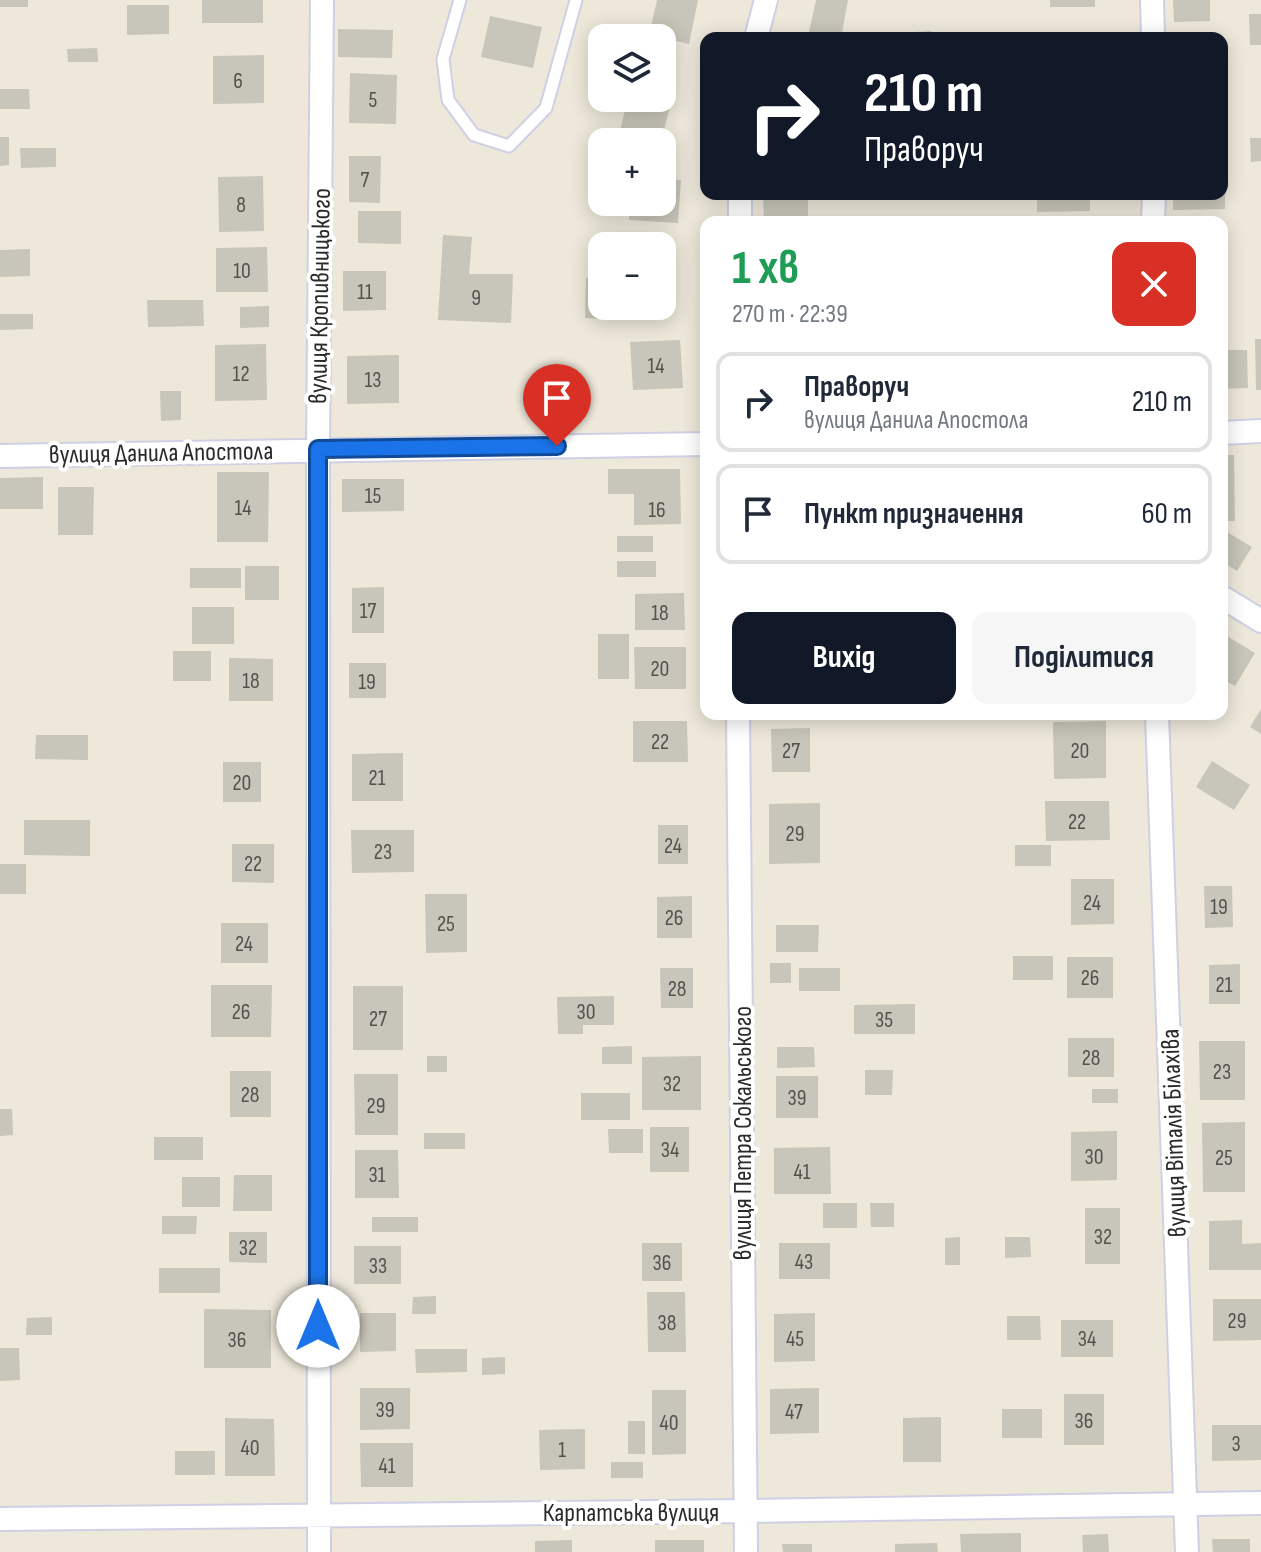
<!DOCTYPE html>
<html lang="uk">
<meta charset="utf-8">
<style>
body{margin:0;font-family:"Sofia Sans Condensed",sans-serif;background:#f6f6f7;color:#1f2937;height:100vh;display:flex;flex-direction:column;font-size:30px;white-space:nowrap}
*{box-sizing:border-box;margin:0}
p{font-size:26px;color:#747a83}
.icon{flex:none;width:44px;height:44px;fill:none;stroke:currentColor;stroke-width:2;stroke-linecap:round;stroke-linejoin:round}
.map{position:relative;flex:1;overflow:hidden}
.side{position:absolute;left:700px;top:216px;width:528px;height:504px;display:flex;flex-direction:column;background:#fff;border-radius:16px;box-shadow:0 4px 20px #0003}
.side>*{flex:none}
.banner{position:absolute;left:700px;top:32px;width:528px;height:168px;border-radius:16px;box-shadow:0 4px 20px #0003;background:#111827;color:#fff;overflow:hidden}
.controls{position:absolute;left:588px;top:24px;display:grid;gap:16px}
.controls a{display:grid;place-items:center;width:88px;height:88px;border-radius:16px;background:#fff;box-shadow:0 4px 20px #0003;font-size:40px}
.pin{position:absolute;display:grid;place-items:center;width:68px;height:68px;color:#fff;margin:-82px -34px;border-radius:50% 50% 50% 0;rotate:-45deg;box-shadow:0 0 8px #0007}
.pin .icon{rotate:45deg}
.me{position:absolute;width:88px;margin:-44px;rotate:0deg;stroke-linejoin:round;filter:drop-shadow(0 0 6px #0008)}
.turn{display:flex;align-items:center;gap:28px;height:168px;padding:0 32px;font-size:36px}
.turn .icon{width:104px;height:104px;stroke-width:2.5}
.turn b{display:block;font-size:56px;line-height:68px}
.round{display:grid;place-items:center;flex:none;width:84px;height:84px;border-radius:16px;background:#f6f6f7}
.headline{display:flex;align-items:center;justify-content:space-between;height:136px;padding:0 32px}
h1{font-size:48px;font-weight:700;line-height:60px;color:#1e9e55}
.button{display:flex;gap:16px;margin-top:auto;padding:16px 32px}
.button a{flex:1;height:92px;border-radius:16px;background:#111827;color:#fff;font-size:32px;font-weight:700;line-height:92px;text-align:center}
.button a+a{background:#f6f6f7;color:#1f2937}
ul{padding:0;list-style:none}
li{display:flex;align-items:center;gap:24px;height:100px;margin:0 16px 12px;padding:0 16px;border:4px solid #e0e1e3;border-radius:16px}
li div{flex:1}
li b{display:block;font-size:30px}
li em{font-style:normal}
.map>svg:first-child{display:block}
.building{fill:#c8c5ba}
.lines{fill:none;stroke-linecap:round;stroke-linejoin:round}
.service-casing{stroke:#cfd0e4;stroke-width:15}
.minor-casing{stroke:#cfd0e4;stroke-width:26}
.service{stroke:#fff;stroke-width:11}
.minor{stroke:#fff;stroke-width:22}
.route-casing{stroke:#114b97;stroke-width:20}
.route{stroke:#1a73e8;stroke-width:14}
.labels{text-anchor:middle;stroke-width:8;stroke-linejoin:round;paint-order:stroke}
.number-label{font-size:22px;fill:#52514e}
.street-label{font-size:26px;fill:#2a2a2a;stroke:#fff}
</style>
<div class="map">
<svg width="1261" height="1552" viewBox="0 0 1261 1552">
<rect width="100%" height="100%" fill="#ede8da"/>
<!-- building -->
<path class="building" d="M0 0H28V7H0Z
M202 0H263V23H202Z
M657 0H698L689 44 649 35Z
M816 0H848L841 38 809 32Z
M1050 0H1095V7H1050Z
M1173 0H1210V21L1174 22Z
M127 5H169V34L127 35Z
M1249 14H1261V45H1250Z
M490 16 542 27 533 68 481 57Z
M338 29 393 30 392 58 338 57Z
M931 31 932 38H883V34Z
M97 48 98 62H68L67 49Z
M1222 54H1226L1227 109H1222Z
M264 55V103L213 104V56Z
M350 73 397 75 396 124 349 123Z
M662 80 676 83 661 142H630L618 139 628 98H662Z
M0 89H29L30 109H0Z
M0 137H9V165L0 166Z
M1250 138H1261V161L1251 162Z
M20 148H56V167L21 168Z
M349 156H381L380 203 349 202Z
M263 176 264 231 219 232 218 177Z
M1222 178H1225V209L1173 210V194H1222Z
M662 179 681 180 678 223 629 220 630 202H662Z
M763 194H808V218L764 219Z
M1037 194H1090V211L1037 212Z
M358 211H401V244L358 243Z
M443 235 472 237 469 274H513L511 323 438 320Z
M267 247 268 292H216V248Z
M30 249V276L0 277V250Z
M343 271H386V310L343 311Z
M586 278 602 279V306H619V320L585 318Z
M147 300H203L204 326 148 327Z
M269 306V327L240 328V307Z
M0 314H33V329L0 330Z
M1255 339H1261V390H1256Z
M680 340 683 388 633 390 630 342Z
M266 344 267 400 215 401V345Z
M1222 350H1247L1248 388 1222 389Z
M399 355V403L347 404V356Z
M160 391H181V420L161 421Z
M1222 455H1234L1235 521H1222Z
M608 469H680L681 524 634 525V494H608Z
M217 472H269L268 542H217Z
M43 477V509H0V478Z
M342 479H404V511L342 512Z
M58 487H94L93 535H58Z
M1222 529 1252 547 1237 571 1222 562Z
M617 536H653V552H617Z
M617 561H656V577H617Z
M245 566H279V600H245Z
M190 568H241V588H190Z
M384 587V633H352V588Z
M684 593 685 630H635V594Z
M192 607H234V644H192Z
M1222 633 1255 653 1235 686 1222 679Z
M598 634H629V679H598Z
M634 647H686V689H635Z
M173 651H211V681H173Z
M229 658 273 659V701H229Z
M349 663H386V698H349Z
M1261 709V734L1250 727Z
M633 721H687L688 762H633Z
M1106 721V778L1054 779 1053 722Z
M810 728V772H772L771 729Z
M36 735H88V760L35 759Z
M403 753V801H352V754Z
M1212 761 1250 785 1234 810 1196 787Z
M223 762H261V802H223Z
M1045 801H1109L1110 840 1046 841Z
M820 803V863L769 864V804Z
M24 820H90V856L24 855Z
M658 825H688V864H658Z
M351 830H414V872L352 873Z
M232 844H274V883L232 882Z
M1015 845H1051V866H1015Z
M0 864H26V894H0Z
M1071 879H1114V924L1071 925Z
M1204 886H1232L1233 927 1205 928Z
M425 894H467V952L426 953Z
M692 896V938H657V897Z
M221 923H268V963H221Z
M776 925H819L818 952H776Z
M1013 956H1053V980H1013Z
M1067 957H1113V998H1067Z
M770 963H791V983H770Z
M1240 964V1004H1209V965Z
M660 968H693V1008H661Z
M799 968H840V991H799Z
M211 985H272L271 1037H211Z
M353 986H403V1050H353Z
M614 996V1025H583V1034H558L557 997Z
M915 1004V1034H854V1005Z
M1068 1038H1114V1077H1068Z
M1199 1041H1245V1100H1200Z
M632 1046V1064H602V1047Z
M777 1047H814L815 1067 777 1068Z
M427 1056H447V1072H427Z
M701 1056V1110H642V1057Z
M865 1070H893L892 1095H865Z
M230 1071H271V1117H230Z
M354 1074H398V1135H355Z
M776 1076H818V1118H776Z
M1092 1089H1118V1103H1092Z
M581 1093H630V1120H581Z
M0 1109H12L13 1135 0 1136Z
M1245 1122V1192H1203L1202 1123Z
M650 1127H689V1172H650Z
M608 1129H643V1153H609Z
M1117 1131V1180L1071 1181V1132Z
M424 1133H465V1149H424Z
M154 1137H203V1160H154Z
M830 1147 831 1194H774V1148Z
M355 1150H398L399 1198H355Z
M234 1175H272V1211H233Z
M182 1177H220V1207H182Z
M823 1203H857V1228H823Z
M870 1203H894V1227H871Z
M1085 1208H1120V1264H1085Z
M162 1216H197L196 1234H162Z
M372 1217H418V1232H372Z
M1242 1220V1244L1261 1243V1270H1209V1221Z
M229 1232H267V1263L229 1262Z
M960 1237V1265H945V1238Z
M1005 1237H1030L1031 1257 1005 1258Z
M642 1243H682V1281H642Z
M779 1243H830V1279H779Z
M354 1246H401V1284H354Z
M159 1268H220V1293H159Z
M647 1292H685L686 1352H648Z
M436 1296V1314H412L413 1297Z
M1213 1299H1261V1340L1213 1341Z
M204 1309 271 1310V1368H204Z
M360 1313H396V1351L360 1352Z
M815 1313V1361L774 1362V1314Z
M1007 1316H1040L1041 1340H1007Z
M52 1317V1335H26L27 1318Z
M1061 1320H1113V1357H1061Z
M0 1348H19L20 1380 0 1381Z
M415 1349H467V1372L416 1373Z
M505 1357V1374L482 1375V1358Z
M360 1388H410V1429L360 1430Z
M819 1388V1433L770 1434V1389Z
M652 1390H686V1454L652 1455Z
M1064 1394H1104V1445H1064Z
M1002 1409H1042V1438H1002Z
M941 1417V1462H903V1418Z
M225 1418 274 1419 275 1476H225Z
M628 1421H645V1454H628Z
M1212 1425H1261V1460L1212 1461Z
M585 1429V1469L540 1470 539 1430Z
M360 1443H413V1487H361Z
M175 1451H215V1475H175Z
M611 1462H643V1478H611Z
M1021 1533V1552H961L960 1534Z
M1108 1534 1109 1552H1083L1082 1535Z
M1212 1539H1250V1552H1213Z
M572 1540V1552H535V1541Z
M655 1540H704V1552H655Z
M937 1543 938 1552H895V1544Z
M782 1544H812V1552H783Z"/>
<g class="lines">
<defs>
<path id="service" d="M460 0 443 59 448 100 474 135 509 146 546 108 576 0"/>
<path id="minor" d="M1152 0 1153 38
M756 38 766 0
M740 222V194
M1153 222 1154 194
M1222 433 1261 431
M0 456 706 444
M1222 597 1261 621
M738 714 746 1552
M1157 714 1187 1552
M0 1519 745 1511 1261 1503
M319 1552 318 449 322 0"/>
</defs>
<!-- service casing -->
<use href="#service" class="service-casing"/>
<!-- minor casing -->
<use href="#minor" class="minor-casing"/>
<!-- service -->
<use href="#service" class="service"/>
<!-- minor -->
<use href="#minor" class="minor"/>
</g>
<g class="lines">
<defs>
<path id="route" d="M318 1326V449L557 446"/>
</defs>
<!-- route casing -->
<use href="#route" class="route-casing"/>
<!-- route -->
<use href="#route" class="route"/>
</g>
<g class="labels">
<!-- number labels -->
<g class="number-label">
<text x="238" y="88">6</text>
<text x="373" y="107">5</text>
<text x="365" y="187">7</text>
<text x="241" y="212">8</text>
<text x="242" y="278">10</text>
<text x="365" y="299">11</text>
<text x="476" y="305">9</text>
<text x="656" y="373">14</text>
<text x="241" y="381">12</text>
<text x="373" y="387">13</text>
<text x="373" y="503">15</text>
<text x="243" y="515">14</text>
<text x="657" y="517">16</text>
<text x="368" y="618">17</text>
<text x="660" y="620">18</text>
<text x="660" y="676">20</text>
<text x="251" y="688">18</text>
<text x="367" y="689">19</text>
<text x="660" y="749">22</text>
<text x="791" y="758">27</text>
<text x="1080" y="758">20</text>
<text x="377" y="785">21</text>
<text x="242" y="790">20</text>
<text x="1077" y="829">22</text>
<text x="795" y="841">29</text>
<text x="673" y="853">24</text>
<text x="383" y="859">23</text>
<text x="253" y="871">22</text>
<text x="1092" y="910">24</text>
<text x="1219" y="914">19</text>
<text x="674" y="925">26</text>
<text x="446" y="931">25</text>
<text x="244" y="951">24</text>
<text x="1090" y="985">26</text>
<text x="1224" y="992">21</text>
<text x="677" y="996">28</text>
<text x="241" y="1019">26</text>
<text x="586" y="1019">30</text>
<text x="378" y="1026">27</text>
<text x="884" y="1027">35</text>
<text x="1091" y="1065">28</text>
<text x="1222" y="1079">23</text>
<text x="672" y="1091">32</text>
<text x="250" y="1102">28</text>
<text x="797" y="1105">39</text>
<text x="376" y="1113">29</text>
<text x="670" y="1157">34</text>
<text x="1094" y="1164">30</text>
<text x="1224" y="1165">25</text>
<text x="802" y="1179">41</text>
<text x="377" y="1182">31</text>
<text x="1103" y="1244">32</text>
<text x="248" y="1255">32</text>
<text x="804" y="1269">43</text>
<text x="662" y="1270">36</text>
<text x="378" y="1273">33</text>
<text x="1237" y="1328">29</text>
<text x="667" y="1330">38</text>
<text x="795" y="1346">45</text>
<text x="1087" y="1346">34</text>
<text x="237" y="1347">36</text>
<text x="385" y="1417">39</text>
<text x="794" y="1419">47</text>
<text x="1084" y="1428">36</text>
<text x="669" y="1430">40</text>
<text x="1236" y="1451">3</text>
<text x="250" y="1455">40</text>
<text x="562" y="1457">1</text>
<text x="387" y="1473">41</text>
</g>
<!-- street labels -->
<g class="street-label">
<text transform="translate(319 296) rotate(-89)" y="9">вулиця Кропивницького</text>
<text transform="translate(161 452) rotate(-1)" y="9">вулиця Данила Апостола</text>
<text transform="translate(742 1133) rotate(-90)" y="9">вулиця Петра Сокальського</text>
<text transform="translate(1173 1133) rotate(-92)" y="9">вулиця Віталія Білахіва</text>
<text x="631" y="1521">Карпатська вулиця</text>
</g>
</g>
</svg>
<div class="controls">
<a><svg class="icon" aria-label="layers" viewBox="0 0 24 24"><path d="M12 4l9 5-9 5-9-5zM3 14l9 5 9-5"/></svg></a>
<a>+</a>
<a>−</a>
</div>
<div class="pin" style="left:557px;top:446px;background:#d93025"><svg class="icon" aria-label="arrive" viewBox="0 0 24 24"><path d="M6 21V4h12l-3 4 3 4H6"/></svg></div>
<svg class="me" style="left:318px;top:1326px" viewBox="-20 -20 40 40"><circle r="19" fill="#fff"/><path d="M0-13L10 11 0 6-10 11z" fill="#1a73e8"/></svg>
<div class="banner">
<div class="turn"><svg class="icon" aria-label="right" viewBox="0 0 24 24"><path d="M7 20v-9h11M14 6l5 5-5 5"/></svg><div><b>210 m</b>Праворуч</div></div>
</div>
<section class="side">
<div class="headline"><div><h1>1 хв</h1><p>270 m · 22:39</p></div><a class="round" style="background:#d93025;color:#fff"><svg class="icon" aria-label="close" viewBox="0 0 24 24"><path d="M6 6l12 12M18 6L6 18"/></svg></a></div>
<ul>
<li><svg class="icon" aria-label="right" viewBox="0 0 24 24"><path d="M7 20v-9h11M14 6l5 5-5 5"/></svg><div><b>Праворуч</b><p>вулиця Данила Апостола</p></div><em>210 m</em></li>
<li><svg class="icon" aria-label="arrive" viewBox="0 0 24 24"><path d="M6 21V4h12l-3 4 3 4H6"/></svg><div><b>Пункт призначення</b></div><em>60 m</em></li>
</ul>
<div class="button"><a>Вихід</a><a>Поділитися</a></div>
</section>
</div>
